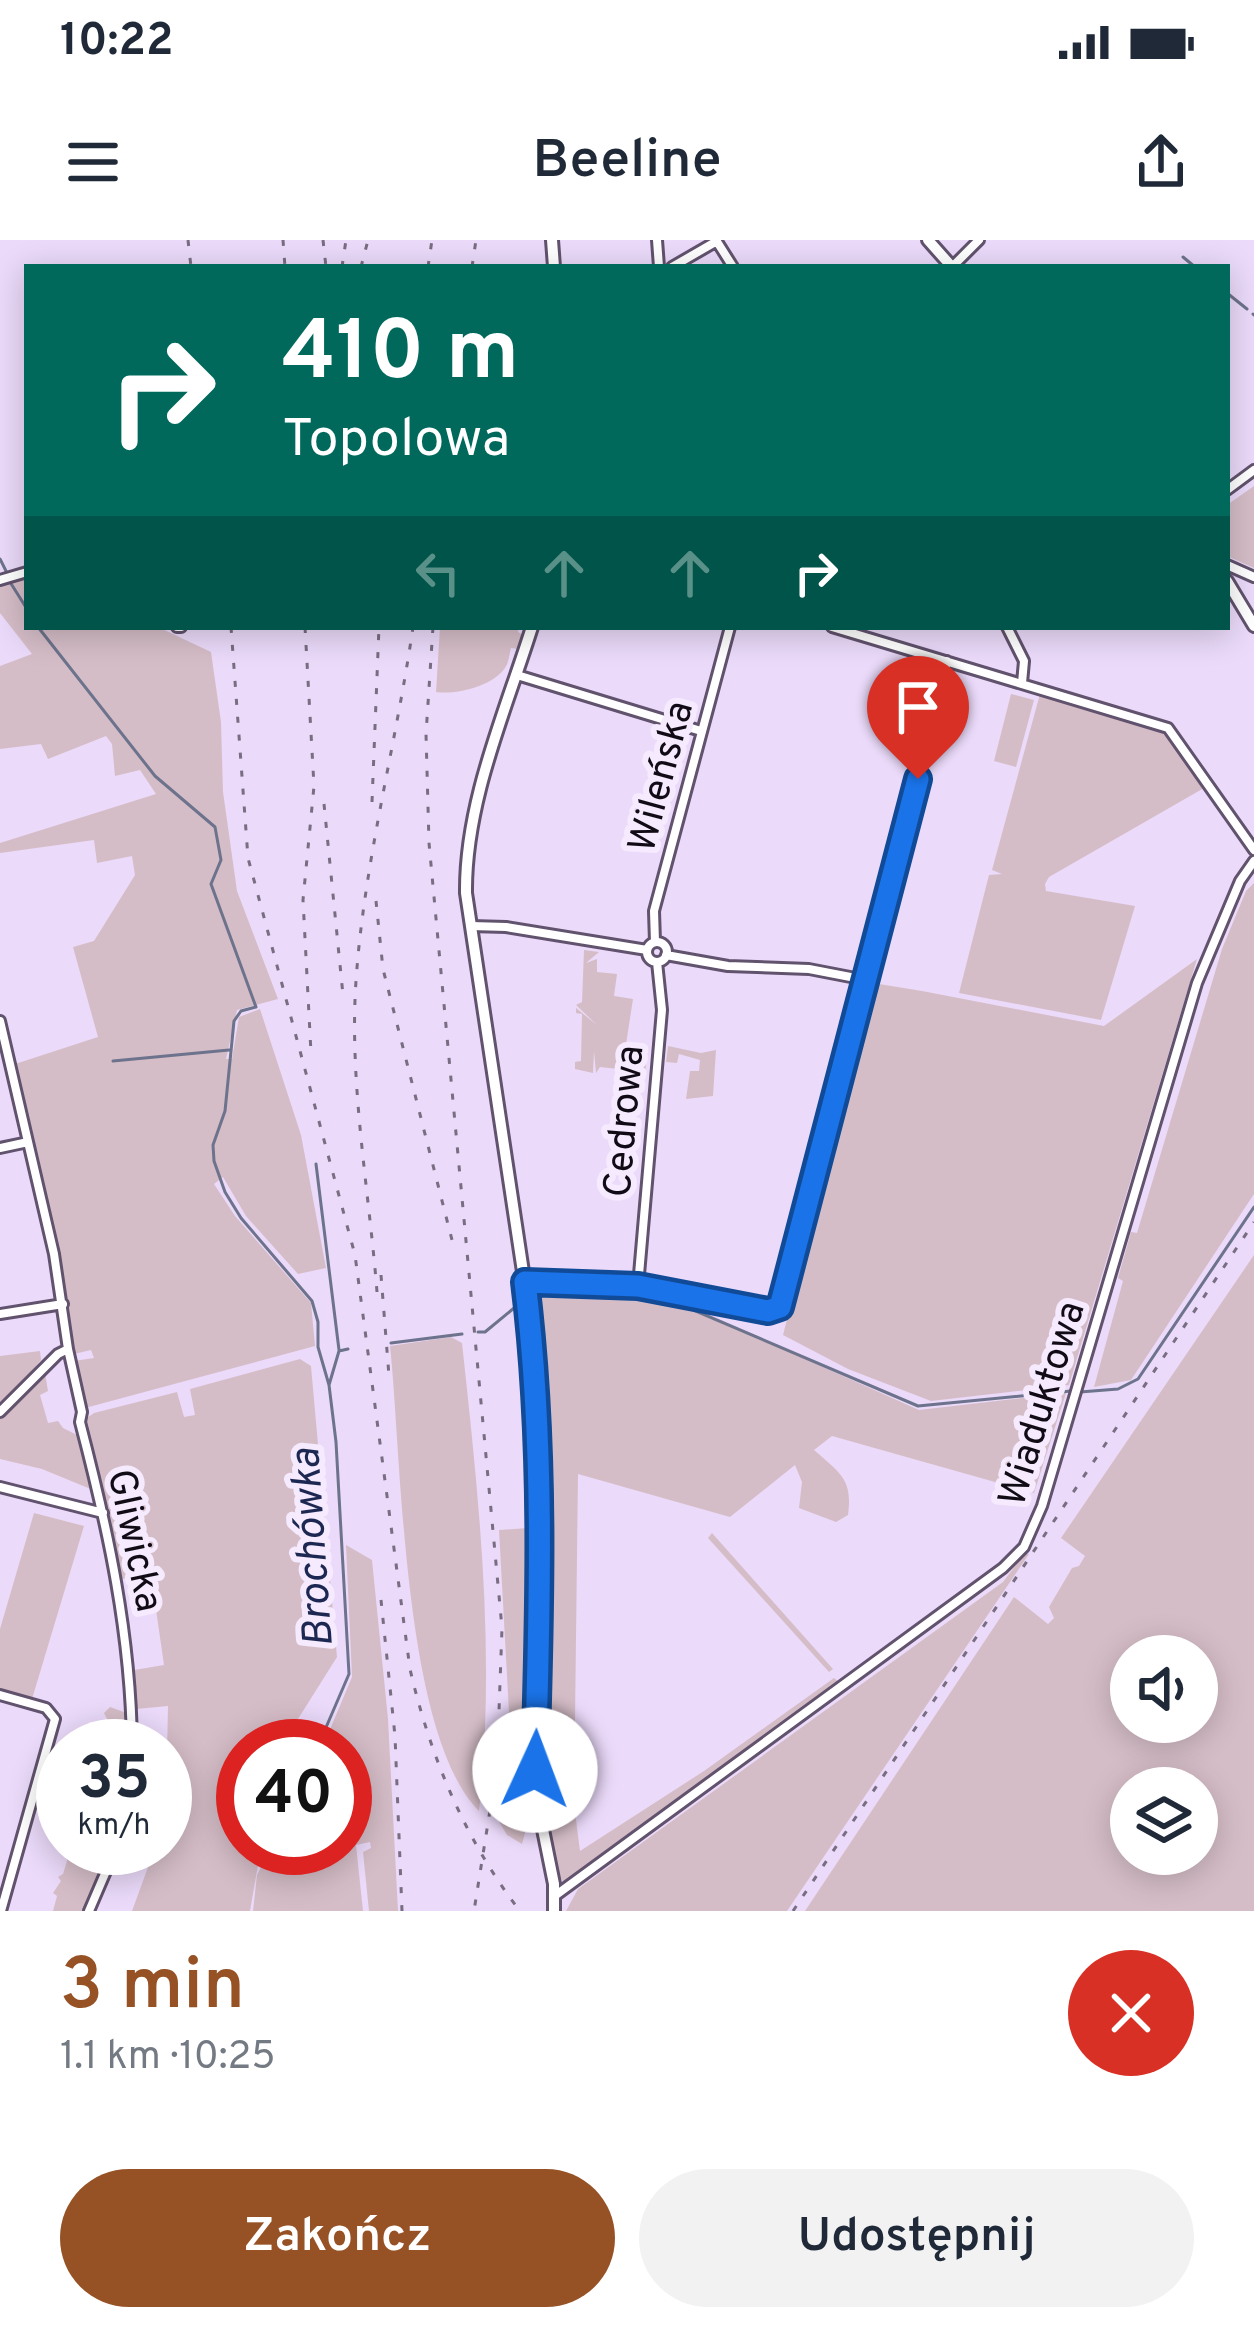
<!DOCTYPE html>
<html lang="pl">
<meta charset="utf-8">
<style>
body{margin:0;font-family:Overpass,sans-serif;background:#f2f2f3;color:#1f2937;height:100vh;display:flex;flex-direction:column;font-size:45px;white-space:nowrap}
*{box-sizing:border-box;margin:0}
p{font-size:39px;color:#747a83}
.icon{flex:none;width:66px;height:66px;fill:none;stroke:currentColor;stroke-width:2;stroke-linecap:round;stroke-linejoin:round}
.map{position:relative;height:1671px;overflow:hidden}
.details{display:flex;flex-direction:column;background:#fff;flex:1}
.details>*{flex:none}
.banner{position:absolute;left:24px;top:24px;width:1206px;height:366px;border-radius:0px;box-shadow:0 6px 30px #0003;background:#00695c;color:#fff;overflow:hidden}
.controls{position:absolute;left:1110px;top:1395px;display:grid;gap:24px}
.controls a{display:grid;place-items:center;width:108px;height:108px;border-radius:50%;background:#fff;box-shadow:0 6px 30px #0003;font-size:60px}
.speed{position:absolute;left:36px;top:1479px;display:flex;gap:24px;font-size:60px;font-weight:700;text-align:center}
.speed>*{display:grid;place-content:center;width:156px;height:156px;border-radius:50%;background:#fff;box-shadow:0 6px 30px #0003;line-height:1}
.speed small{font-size:30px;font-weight:400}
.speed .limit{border:18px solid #d22;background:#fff;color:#111}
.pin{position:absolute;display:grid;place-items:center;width:102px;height:102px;color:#fff;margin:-123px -51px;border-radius:50% 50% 50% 0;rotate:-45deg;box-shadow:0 0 12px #0007}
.pin .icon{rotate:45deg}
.me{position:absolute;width:132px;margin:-66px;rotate:2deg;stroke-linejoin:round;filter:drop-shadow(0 0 9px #0008)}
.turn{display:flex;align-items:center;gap:42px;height:252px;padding:0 60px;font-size:54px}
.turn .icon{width:156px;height:156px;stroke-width:2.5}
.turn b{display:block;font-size:84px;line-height:102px}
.lanes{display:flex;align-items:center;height:114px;padding:0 60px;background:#0003;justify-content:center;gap:60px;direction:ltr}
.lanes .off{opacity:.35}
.round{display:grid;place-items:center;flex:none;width:126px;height:126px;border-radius:63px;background:#f2f2f3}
.overview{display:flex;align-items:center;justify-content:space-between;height:204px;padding:0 60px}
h1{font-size:72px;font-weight:600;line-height:90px;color:#965225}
.action{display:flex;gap:24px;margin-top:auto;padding:24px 60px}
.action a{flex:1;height:138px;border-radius:72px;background:#965225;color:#fff;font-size:48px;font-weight:600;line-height:138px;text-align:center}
.action a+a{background:#f2f2f3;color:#1f2937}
.status{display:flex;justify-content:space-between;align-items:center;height:84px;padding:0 60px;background:#fff;direction:ltr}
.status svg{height:33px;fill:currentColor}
header{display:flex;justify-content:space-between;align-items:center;height:156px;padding:0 60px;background:#fff;font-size:54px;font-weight:600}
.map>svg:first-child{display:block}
.green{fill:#d5bdc7;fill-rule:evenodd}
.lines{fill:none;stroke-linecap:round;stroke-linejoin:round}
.stream{stroke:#6d738c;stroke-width:3}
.street-casing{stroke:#61526d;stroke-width:14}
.secondary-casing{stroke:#61526d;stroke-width:16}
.street{stroke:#fff;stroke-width:8}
.secondary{stroke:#fff;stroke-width:10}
.rail{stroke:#786d81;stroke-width:3;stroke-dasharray:6 12;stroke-linecap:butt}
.route-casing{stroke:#114b97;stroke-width:30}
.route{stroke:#1a73e8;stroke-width:21}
.labels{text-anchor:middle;stroke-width:12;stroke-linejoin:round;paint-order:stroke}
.street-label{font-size:39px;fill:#110b15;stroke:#f5eafe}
.water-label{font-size:42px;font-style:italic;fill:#1d2852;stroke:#f5eafe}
</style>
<div class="status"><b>10:22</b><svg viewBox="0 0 49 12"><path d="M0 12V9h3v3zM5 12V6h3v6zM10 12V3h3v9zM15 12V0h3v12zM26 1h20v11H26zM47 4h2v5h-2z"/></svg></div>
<header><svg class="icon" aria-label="menu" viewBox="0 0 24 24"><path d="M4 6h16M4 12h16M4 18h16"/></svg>Beeline<svg class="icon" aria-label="share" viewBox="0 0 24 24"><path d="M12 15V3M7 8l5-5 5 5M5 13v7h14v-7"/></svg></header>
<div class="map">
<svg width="1254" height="1671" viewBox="0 0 1254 1671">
<rect width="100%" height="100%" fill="#ebdafa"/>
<!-- green -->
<path class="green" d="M1254 246V328L1227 316V265Z
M27 337V387H158L211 412 221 482 223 552 237 651 278 759 237 770 226 819H232L239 777 260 769 301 895 326 1028 298 1034 246 976 223 937 214 944 235 976 311 1063 315 1106 85 1168 74 1121 94 1118 91 1110 74 1114 50 981 12 825 98 797 73 707 94 701 135 635 132 616 97 623 94 600 0 613V603L156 554 140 530 115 536 112 504 106 496 48 519 41 504 0 509V426L32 414 0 373V343Z
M440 387H519L518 392 523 395 518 409 511 408C509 415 509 422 505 428 493 446 456 455 436 452Z
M1011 454 1034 460 1016 527 994 521Z
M1040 454 1167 493 1204 548 1049 637 1045 644 1046 651 1135 666 1101 780 959 753 989 635 1002 634 992 630Z
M1254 643V954L1131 1140 1094 1147 1123 1041 1118 1038 1131 992 1137 993 1222 709 1246 651Z
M584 710 599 712 586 723 597 719V732L617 734 614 756 633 759 624 817 641 819 642 811H648L645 832 600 827 596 833 594 811 593 833 575 829V822L581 821 582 774 576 773V768L597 785 576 765 582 762Z
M1197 719 1069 1145 931 1161 848 1129 783 1095 872 749 879 744 922 751 1104 786Z
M668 806 701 813 716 810 713 856 686 859 690 831H699L700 820 679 814 677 823 666 822Z
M1254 1015V1671H805L1014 1357 1048 1384 1054 1378 1049 1367 1072 1328 1079 1326 1085 1316 1061 1298ZM1197 1416V1482H1131V1416ZM1131 1548H1197V1614H1131Z
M603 1054 693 1069 919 1170 1066 1153 1034 1253 832 1196 814 1210C840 1233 853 1239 848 1275L836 1282 799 1268 802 1242 795 1225 730 1277 578 1234 574 1564 580 1611 704 1531 834 1438 839 1442 854 1430 856 1433 565 1644 556 1632 543 1555V1153L534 1060 536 1055Z
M451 1097 462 1103C479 1259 496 1414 479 1571 402 1494 402 1216 390 1106Z
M40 1111 41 1120 0 1167V1116Z
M300 1119 311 1126 337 1417 281 1506H243V1615L259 1619 250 1671H132L155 1608H165L168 1466 136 1469 134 1430 164 1425 151 1335 121 1339 84 1180 94 1173 177 1152 184 1177 195 1175 190 1149Z
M45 1133 48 1151 40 1155 48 1183 58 1181 63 1188 79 1196 93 1250 42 1229 0 1219V1176Z
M34 1273 84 1286 32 1459 0 1450V1389Z
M528 1288V1563L520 1578 527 1586 522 1604 507 1595 495 1575 509 1472 499 1290Z
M712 1293 833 1429 829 1432 708 1298Z
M346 1305 372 1320 388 1479 398 1671H369L363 1612 371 1608 370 1602 356 1605 363 1671H253L257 1635 271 1608H345V1506H323L352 1437Z
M1025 1313 1029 1314 787 1671H566L578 1649 1003 1342Z
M110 1467 129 1474V1506H99L100 1489 107 1479 104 1473Z
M71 1608H113L85 1671H53L57 1656 53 1653 61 1641 58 1637 63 1634Z"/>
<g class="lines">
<!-- stream -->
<path class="stream" d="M1183 17 1195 27
M1227 53 1247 69
M1253 74 1254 75
M0 319 7 333
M10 342 27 369
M38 387 155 536 215 587 221 620 211 644 256 767 241 771 234 781 225 871 213 905 214 921 225 952 241 978 312 1061 318 1082V1107L329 1145
M113 821 229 810
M316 924 339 1110
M536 1053H601L677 1063 918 1166 1071 1151
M478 1092H485L519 1064
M391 1103 462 1094
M1080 1152 1118 1149 1138 1139 1254 967
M318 1506 349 1434 336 1202 329 1145 339 1111 348 1109
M259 1623 265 1608"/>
<defs>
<path id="street" d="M657 0 659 27
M716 0 733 27
M672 27 717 1
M952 27 979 0
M1227 250 1254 230
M1227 325 1254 337
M0 340 27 332
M177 387H181
M832 387 1168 488 1254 610
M1007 387 1024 421 1022 443
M517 435 701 491
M471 686 506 687 647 710
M655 702 654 671 730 387
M647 712a10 10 0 1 1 20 0a10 10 0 1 1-20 0Z
M666 715 728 726 809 729 866 740
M0 781 54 1014 68 1109 82 1172 80 1182C108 1289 131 1395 132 1506
M0 908 28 902
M525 1042 638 1046 768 1071 780 1067 947 421
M638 1046 662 770 657 722
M0 1074 63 1064
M0 1172 58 1114 68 1109
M0 1247 103 1273
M0 1455 46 1468 55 1479 1 1671
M556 1655 1003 1328 1024 1307 1042 1266 1197 743 1240 641 1254 621
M89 1671 116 1608"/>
<path id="secondary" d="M552 0 554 27
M928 0 952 27
M1227 341 1254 386
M532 387C505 473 465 562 466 653L528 1065 537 1153 535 1550 554 1644V1671"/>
</defs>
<!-- street casing -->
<use href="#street" class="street-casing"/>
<!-- secondary casing -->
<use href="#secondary" class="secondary-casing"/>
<!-- street -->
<use href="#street" class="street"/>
<!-- secondary -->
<use href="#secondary" class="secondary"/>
<!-- rail -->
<path class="rail" d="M188 0 191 27
M283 0 285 27
M323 0 326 27
M342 27 346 0
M361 27 368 0
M428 27 432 0
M472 27 476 0
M231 387 248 618 355 1015 410 1429C430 1516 465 1600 520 1671
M305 387 314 546 303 660 311 813
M433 387 426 494 429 603 502 1388 497 1526 474 1671
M372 562 379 387
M324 564 343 755
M376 661 383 729 452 1000
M381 1035 389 1136
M377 1052C369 950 349 843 356 741 364 622 396 505 413 387
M381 1360 395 1496 402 1671
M793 1671 1254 982"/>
</g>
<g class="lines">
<defs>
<path id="route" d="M535 1530C540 1368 545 1203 525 1042L638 1046 768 1071 780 1067 918 539"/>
</defs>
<!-- route casing -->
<use href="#route" class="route-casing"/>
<!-- route -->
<use href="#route" class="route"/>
</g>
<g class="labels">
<!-- street labels -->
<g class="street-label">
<text transform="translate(659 536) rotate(-75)" y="14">Wileńska</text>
<text transform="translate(622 881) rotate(-85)" y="14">Cedrowa</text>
<text transform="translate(1040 1163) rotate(-73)" y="14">Wiaduktowa</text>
<text transform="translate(137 1300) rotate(78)" y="14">Gliwicka</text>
</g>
<!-- water labels -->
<g class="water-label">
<text transform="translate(310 1308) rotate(-94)" y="15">Brochówka</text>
</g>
</g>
</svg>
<div class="controls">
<a><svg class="icon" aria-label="sound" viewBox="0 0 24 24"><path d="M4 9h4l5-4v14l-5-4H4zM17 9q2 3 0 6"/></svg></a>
<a><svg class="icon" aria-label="layers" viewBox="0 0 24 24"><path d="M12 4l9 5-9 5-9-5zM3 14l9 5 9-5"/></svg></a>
</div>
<div class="speed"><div>35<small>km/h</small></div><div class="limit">40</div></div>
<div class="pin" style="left:918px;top:539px;background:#d93025"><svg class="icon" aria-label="arrive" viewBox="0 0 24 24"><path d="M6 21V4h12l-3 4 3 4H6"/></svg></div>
<svg class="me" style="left:535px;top:1530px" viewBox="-20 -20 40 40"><circle r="19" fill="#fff"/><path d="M0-13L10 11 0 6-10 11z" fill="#1a73e8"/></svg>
<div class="banner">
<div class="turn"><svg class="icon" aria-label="right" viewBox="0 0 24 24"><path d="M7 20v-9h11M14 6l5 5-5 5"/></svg><div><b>410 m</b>Topolowa</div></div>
<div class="lanes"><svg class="icon off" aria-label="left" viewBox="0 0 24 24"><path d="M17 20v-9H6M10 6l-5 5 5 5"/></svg><svg class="icon off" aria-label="ahead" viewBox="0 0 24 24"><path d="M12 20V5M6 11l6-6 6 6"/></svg><svg class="icon off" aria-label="ahead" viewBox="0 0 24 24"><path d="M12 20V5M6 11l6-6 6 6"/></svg><svg class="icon" aria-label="right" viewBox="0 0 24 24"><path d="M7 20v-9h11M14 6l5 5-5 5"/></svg></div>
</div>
</div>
<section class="details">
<div class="overview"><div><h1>3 min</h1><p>1.1 km · 10:25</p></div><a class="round" style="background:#d93025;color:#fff"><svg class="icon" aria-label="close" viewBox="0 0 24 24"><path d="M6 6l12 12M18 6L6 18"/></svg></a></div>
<div class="action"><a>Zakończ</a><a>Udostępnij</a></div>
</section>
